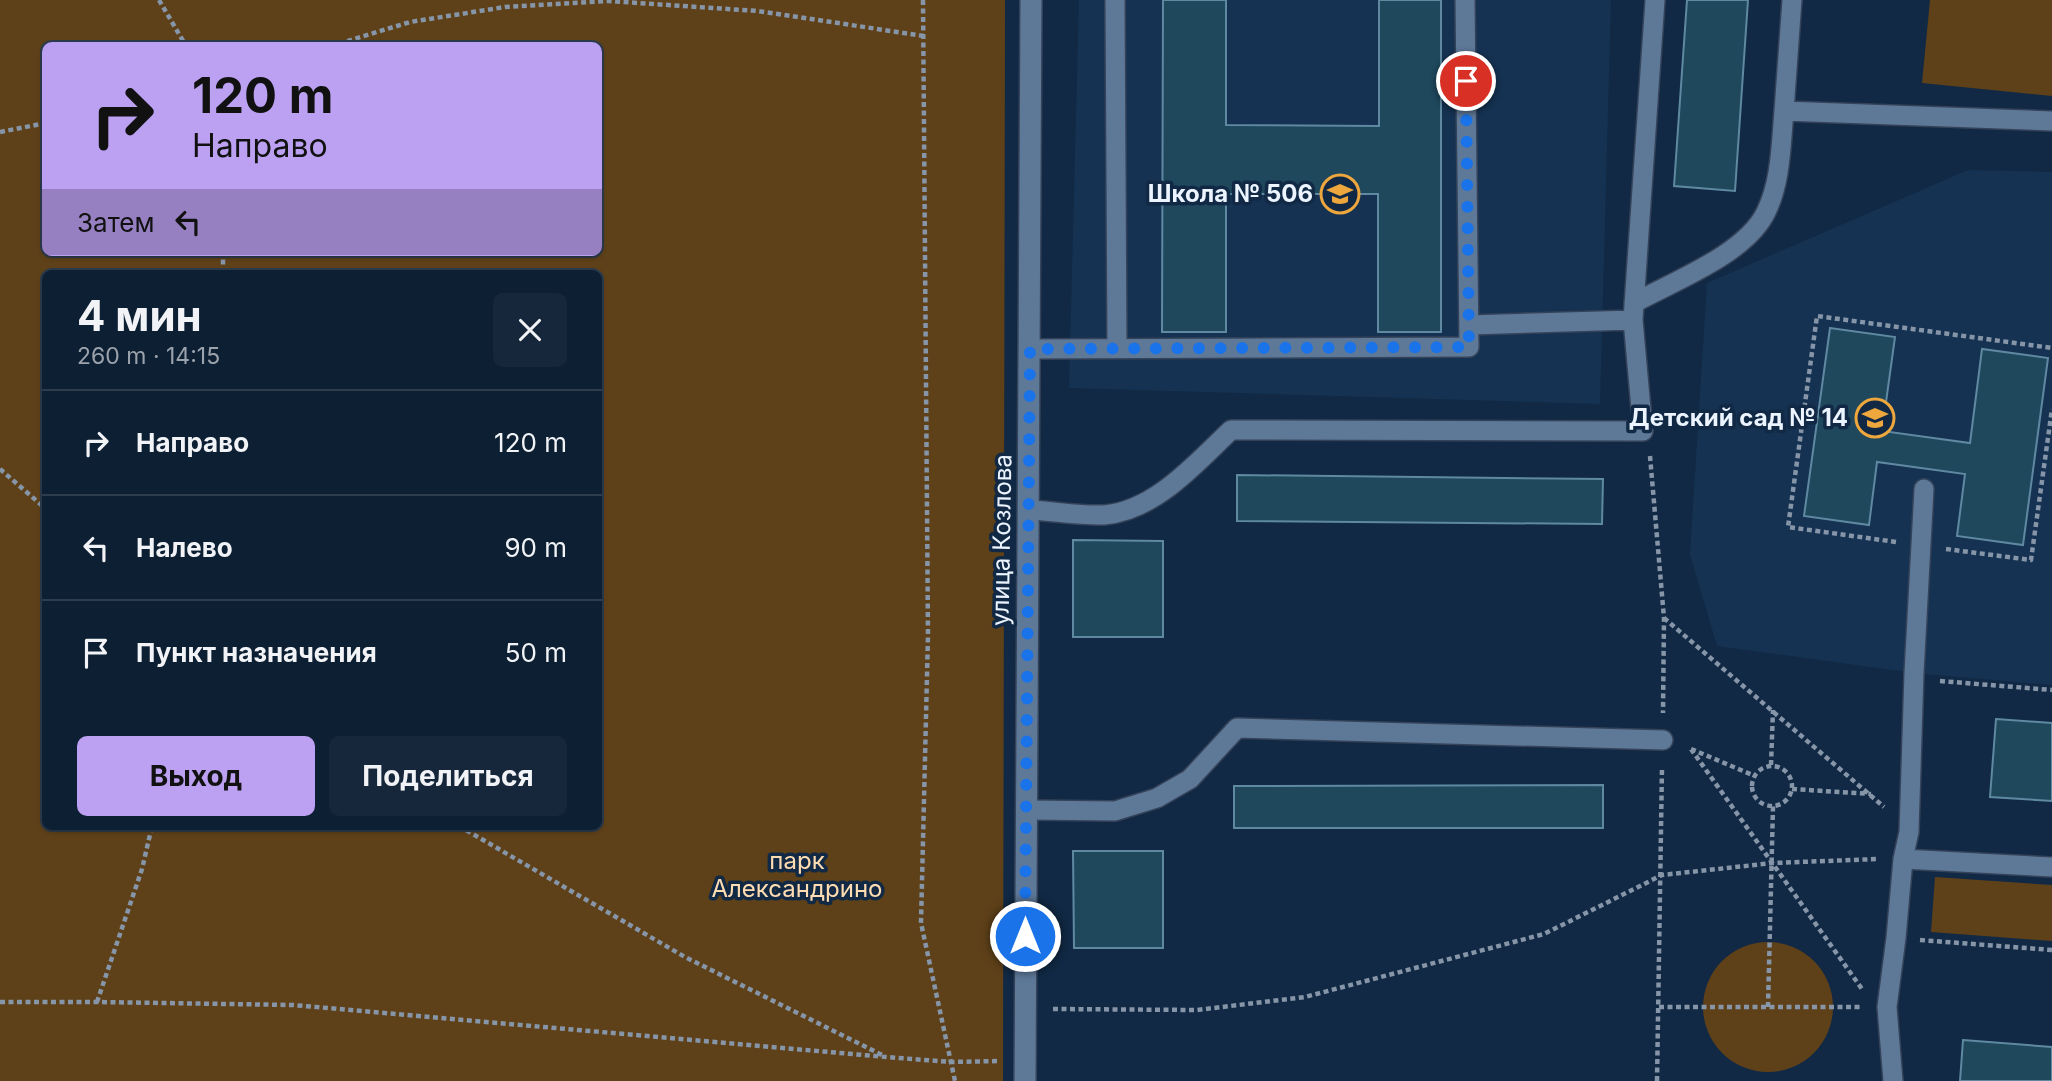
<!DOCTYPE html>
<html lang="ru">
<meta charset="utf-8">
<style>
body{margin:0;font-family:Inter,sans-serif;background:#16273b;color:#f1f3f6;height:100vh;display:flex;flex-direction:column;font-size:26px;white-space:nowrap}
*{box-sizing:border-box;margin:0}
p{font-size:23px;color:#9aa2ac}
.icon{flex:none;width:38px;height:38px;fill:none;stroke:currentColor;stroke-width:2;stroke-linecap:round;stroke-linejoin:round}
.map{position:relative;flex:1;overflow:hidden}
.details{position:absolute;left:42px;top:270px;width:560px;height:560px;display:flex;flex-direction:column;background:#0d1f33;border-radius:10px;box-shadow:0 2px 5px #0004,0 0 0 2px #2d3d4e}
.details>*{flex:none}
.guide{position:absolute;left:42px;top:42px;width:560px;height:214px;border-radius:10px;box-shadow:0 2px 5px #0004,0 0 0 2px #2d3d4e;background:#bca0f2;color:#111;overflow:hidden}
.pin{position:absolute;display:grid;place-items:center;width:60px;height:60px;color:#fff;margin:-30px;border:4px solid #fff;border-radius:50%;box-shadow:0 2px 7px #0007}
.me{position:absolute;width:77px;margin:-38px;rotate:0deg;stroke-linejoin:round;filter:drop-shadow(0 0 5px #0008)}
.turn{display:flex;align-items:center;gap:24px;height:147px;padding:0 35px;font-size:32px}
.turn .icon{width:91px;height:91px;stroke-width:2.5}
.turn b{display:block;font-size:49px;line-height:60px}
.then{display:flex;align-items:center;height:66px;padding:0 35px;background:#0003;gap:14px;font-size:26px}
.round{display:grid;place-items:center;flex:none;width:74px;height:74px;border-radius:10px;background:#16273b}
.overview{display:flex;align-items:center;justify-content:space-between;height:119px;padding:0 35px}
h1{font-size:42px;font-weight:700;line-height:52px}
.action{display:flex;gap:14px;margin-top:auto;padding:14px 35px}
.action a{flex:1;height:80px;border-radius:10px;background:#bca0f2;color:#111;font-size:28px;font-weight:700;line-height:80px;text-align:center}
.action a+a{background:#16273b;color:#f1f3f6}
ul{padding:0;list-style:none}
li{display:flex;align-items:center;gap:21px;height:105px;padding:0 35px;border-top:2px solid #2d3d4e}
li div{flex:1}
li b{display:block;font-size:26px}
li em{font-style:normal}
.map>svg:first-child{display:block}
.built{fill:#153252}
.green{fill:#5e4119;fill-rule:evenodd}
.building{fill:#1f485d;stroke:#5f89a1;stroke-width:2}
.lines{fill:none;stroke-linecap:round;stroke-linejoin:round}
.service-casing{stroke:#344359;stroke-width:22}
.minor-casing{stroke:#344359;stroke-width:24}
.path{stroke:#8695a8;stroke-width:4.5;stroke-dasharray:5 3.5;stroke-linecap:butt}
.service{stroke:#5e7898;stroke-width:19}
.minor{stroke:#5e7898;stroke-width:21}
.route{stroke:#1a73e8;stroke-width:12;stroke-dasharray:0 21.6}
.labels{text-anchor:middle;stroke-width:7;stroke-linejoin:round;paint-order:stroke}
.poi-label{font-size:24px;font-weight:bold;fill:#ebf4ff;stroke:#112944;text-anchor:end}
.street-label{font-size:24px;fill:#ebf4ff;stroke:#112944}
.park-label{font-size:24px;fill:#ffdcb1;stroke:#112944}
</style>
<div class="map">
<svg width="2052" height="1081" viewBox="0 0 2052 1081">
<rect width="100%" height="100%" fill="#112944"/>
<!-- built -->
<path class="built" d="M1079 0H1611L1600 404 1069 388Z
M1968 170 2052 172V685L1914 673 1717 646 1690 554 1707 283Z"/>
<!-- green -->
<path class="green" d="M0 0H1005L1003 1081H0ZM46 46H598V252H46ZM46 273H598V826H46Z
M1930 0H2052V96L1922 83Z
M1935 877 2052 885V941L1931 932Z
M1703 1007a65 65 0 1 1 130 0a65 65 0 1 1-130 0Z"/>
<!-- building -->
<path class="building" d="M1163 0H1226V125L1379 126V0H1441V332H1378V194H1226V332H1162Z
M1687 0H1748L1735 191 1674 186Z
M1830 328 1895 337 1882 431 1970 443 1982 349 2048 358 2023 545 1957 536 1965 474 1877 462 1869 525 1804 516Z
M1237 475 1603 479 1602 524 1237 521Z
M1073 540 1163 541V637H1073Z
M1996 719 2052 723V801L1990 797Z
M1603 785V828H1234V786Z
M1073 851H1163V948H1074Z
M1963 1040 2052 1047V1081H1960Z"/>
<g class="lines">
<defs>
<path id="service" d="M1115 0 1117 348
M1784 111 1792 0
M1634 303C1674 281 1746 254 1766 212 1781 182 1781 144 1784 111L2052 121
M1469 325 1633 320
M1030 349 1469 347 1465 0
M1029 510C1053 511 1079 516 1104 515 1155 511 1196 463 1231 430L1643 431 1633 320 1655 0
M1026 810 1115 811 1157 798 1190 779 1237 728 1663 740
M1903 859 2052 867
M1893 1081 1887 1007 1896 938 1903 859 1909 832 1914 673 1924 489"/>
<path id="minor" d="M1025 1081 1031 0"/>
</defs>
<!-- service casing -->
<use href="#service" class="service-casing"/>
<!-- minor casing -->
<use href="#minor" class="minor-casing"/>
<!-- path -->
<path class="path" d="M159 0 186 46
M923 0 928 635 921 923 955 1081
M331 46 410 22 505 7 608 1 758 11 924 36
M0 132 46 123
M223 273V252
M1650 456 1664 618 1663 713
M0 469 46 509
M1896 542 1788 527 1817 316 2052 348
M1946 549 2031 560 2052 409
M1664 618 1884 807
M1940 681 2052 690
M1691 749 1862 989
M1691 749 1755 776
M1771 765 1773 710
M1752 786a20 20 0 1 1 40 0a20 20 0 1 1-40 0Z
M1792 789 1871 794
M459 826 685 957 882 1055
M1920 940 2052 950
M0 1002H97L293 1005 886 1057 951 1062 998 1061
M97 1002 142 869 152 826
M1659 1007H1861
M1768 1007 1773 806
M1053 1009 1197 1010 1305 997 1544 934 1662 875 1773 863 1878 859
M1657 1081 1662 767"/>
<!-- service -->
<use href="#service" class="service"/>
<!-- minor -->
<use href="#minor" class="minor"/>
</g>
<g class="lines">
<!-- route -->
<path class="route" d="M1025 936 1030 349 1469 347 1466 81"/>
</g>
<!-- icons -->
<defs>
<symbol id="school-ring" viewBox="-11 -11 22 22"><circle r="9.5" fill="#112944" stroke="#eea73d" stroke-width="1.5"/><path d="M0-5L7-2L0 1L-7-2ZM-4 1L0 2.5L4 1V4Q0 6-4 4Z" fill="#eea73d"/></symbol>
</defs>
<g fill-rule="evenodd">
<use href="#school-ring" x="1318" y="172" width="44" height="44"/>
<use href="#school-ring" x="1853" y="396" width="44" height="44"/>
</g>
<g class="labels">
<!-- poi labels -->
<g class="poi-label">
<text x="1313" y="202">Школа № 506</text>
<text x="1848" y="426">Детский сад № 14</text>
</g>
<!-- street labels -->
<g class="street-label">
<text transform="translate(1002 540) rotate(-89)" y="8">улица Козлова</text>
</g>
<!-- park labels -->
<g class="park-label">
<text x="797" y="869">парк<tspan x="797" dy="28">Александрино</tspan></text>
</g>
</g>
</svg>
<div class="pin" style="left:1466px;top:81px;background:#d93025"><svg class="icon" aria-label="arrive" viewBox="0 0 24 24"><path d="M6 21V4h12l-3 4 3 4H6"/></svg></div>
<svg class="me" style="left:1025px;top:936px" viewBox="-20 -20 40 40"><circle r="17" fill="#1a73e8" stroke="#fff" stroke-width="3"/><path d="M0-11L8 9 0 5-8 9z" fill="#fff"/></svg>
<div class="guide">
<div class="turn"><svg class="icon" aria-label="right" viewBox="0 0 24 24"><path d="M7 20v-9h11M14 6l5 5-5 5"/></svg><div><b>120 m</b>Направо</div></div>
<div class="then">Затем<svg class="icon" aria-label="left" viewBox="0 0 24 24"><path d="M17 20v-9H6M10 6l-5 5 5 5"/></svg></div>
</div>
<section class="details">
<div class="overview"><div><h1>4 мин</h1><p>260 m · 14:15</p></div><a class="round"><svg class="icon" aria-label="close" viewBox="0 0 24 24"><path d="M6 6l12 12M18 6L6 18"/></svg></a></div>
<ul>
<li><svg class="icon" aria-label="right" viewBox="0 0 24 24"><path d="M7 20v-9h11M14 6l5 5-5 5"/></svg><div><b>Направо</b></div><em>120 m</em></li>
<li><svg class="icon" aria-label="left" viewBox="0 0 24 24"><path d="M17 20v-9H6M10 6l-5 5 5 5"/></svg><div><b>Налево</b></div><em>90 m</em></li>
<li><svg class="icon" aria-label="arrive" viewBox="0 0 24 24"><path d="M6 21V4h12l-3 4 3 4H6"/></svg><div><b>Пункт назначения</b></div><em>50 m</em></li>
</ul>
<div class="action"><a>Выход</a><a>Поделиться</a></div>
</section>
</div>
